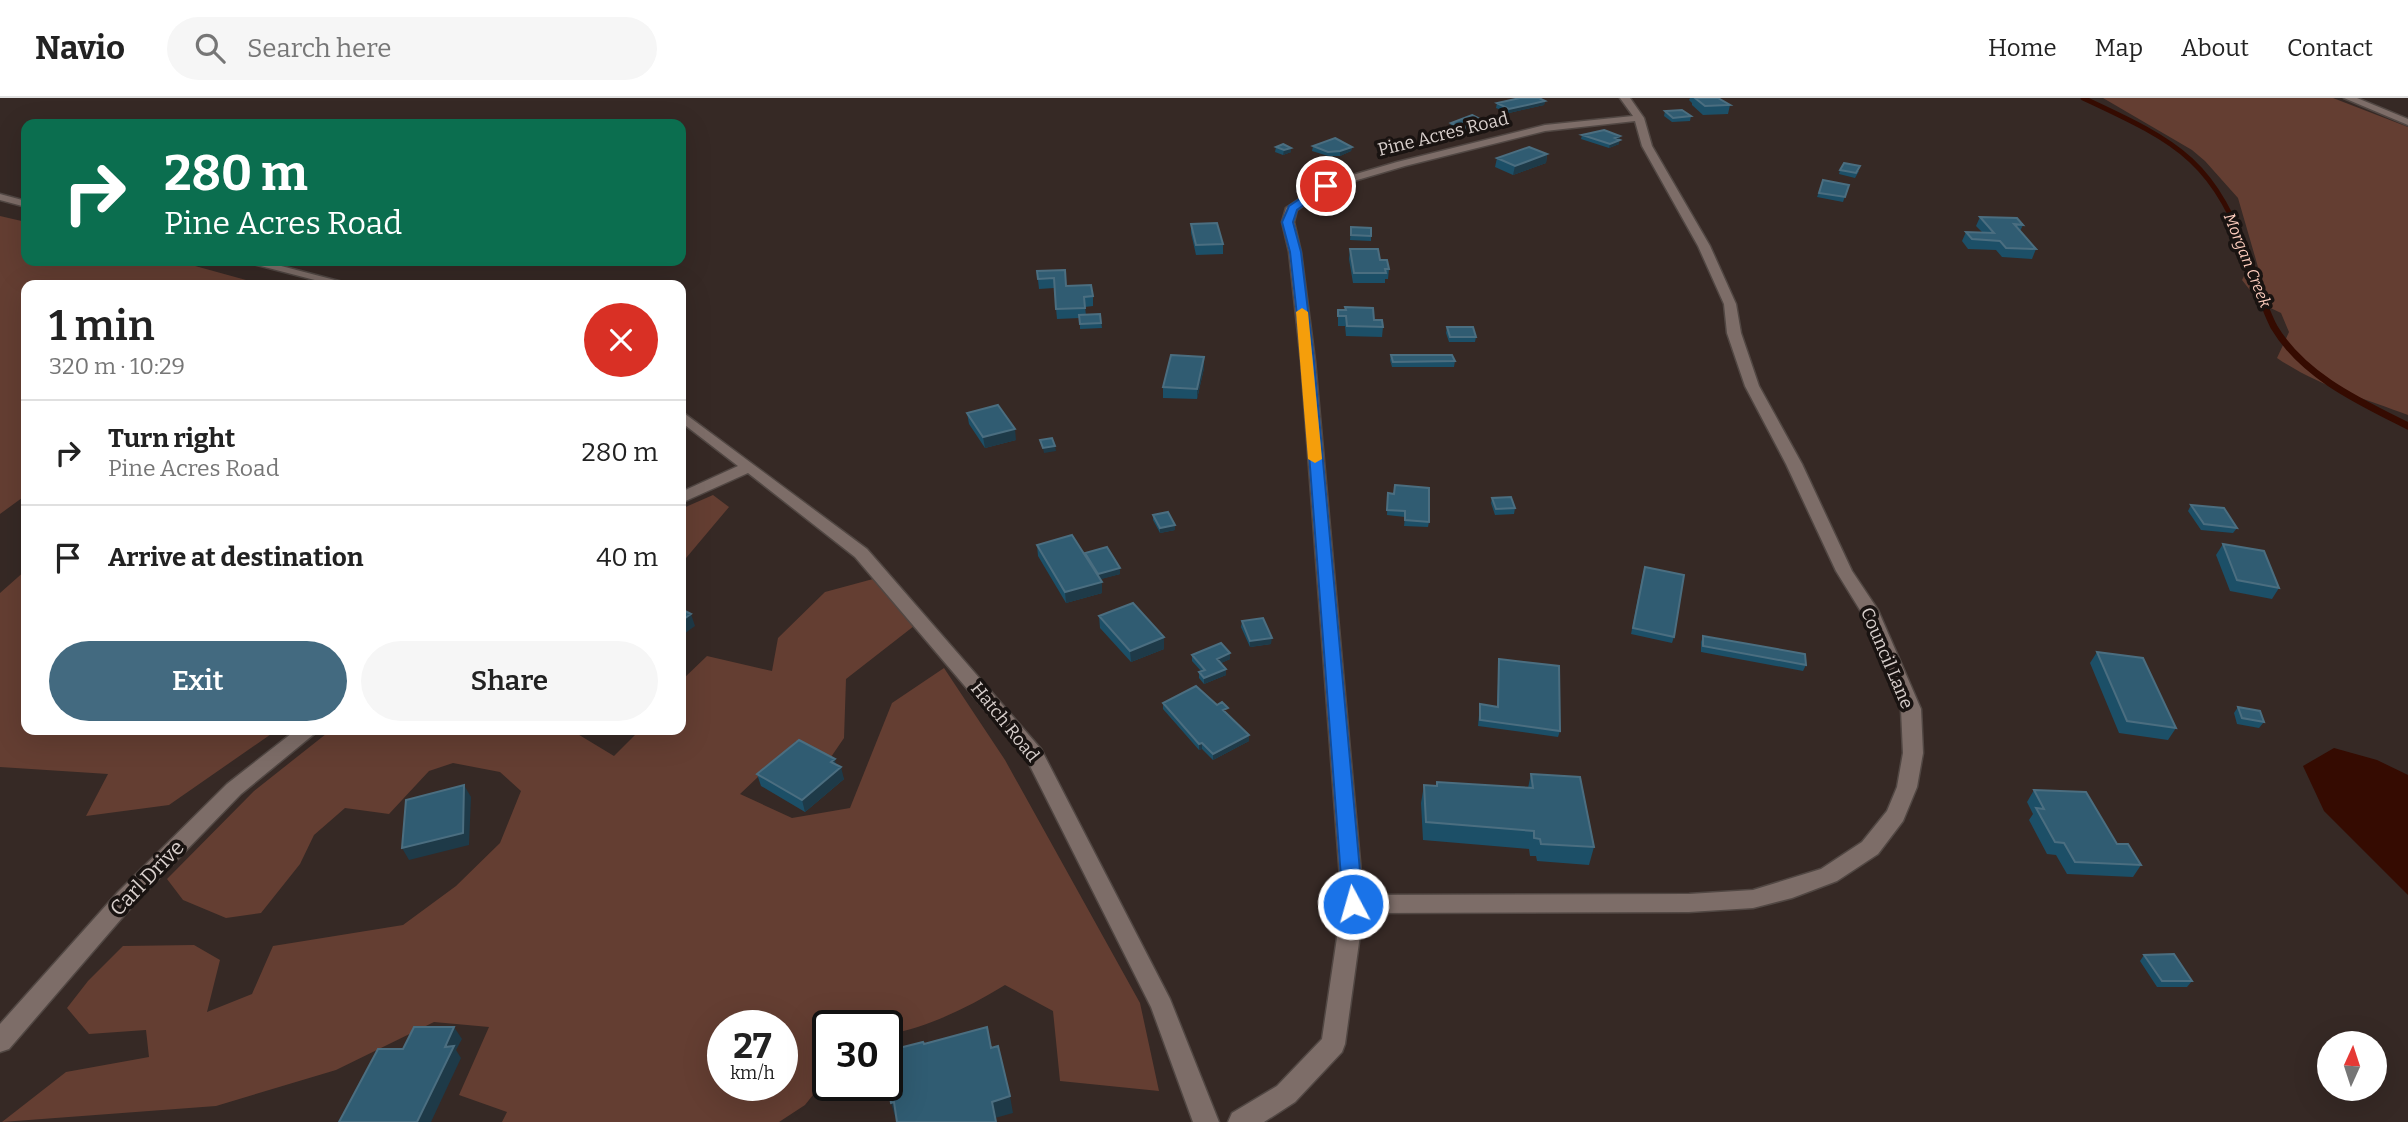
<!DOCTYPE html>
<meta charset="utf-8">
<style>
body{margin:0;font-family:Bitter,serif;background:#f6f6f6;color:#222;height:100vh;display:flex;flex-direction:column;font-size:26px;white-space:nowrap}
*{box-sizing:border-box;margin:0}
p{font-size:23px;color:#767676}
.icon{flex:none;width:38px;height:38px;fill:none;stroke:currentColor;stroke-width:2;stroke-linecap:round;stroke-linejoin:round}
.map{position:relative;flex:1;overflow:hidden}
.sheet{position:absolute;left:21px;top:182px;width:665px;height:455px;display:flex;flex-direction:column;background:#fff;border-radius:14px;box-shadow:0 7px 28px #0002}
.sheet>*{flex:none}
.banner{position:absolute;left:21px;top:21px;width:665px;height:147px;border-radius:14px;box-shadow:0 7px 28px #0002;background:#0b6e4f;color:#fff;overflow:hidden}
.needle{width:46px;rotate:3deg}
.tools{position:absolute;left:2317px;top:933px;display:grid;gap:14px}
.tools a{display:grid;place-items:center;width:70px;height:70px;border-radius:50%;background:#fff;box-shadow:0 7px 28px #0002;font-size:35px}
.speed{position:absolute;left:707px;top:912px;display:flex;gap:14px;font-size:35px;font-weight:700;text-align:center}
.speed>*{display:grid;place-content:center;width:91px;height:91px;border-radius:50%;background:#fff;box-shadow:0 7px 28px #0002;line-height:1}
.speed small{font-size:18px;font-weight:400}
.speed .limit{border:4px solid #111;border-radius:10px;background:#fff;color:#111}
.pin{position:absolute;display:grid;place-items:center;width:60px;height:60px;color:#fff;margin:-30px;border:4px solid #fff;border-radius:50%;box-shadow:0 2px 7px #0007}
.me{position:absolute;width:77px;margin:-38px;rotate:354deg;stroke-linejoin:round;filter:drop-shadow(0 0 5px #0008)}
.turn{display:flex;align-items:center;gap:24px;height:147px;padding:0 28px;font-size:32px}
.turn .icon{width:91px;height:91px;stroke-width:2.5}
.turn b{display:block;font-size:49px;line-height:60px}
.round{display:grid;place-items:center;flex:none;width:74px;height:74px;border-radius:37px;background:#f6f6f6}
.headline{display:flex;align-items:center;justify-content:space-between;height:119px;padding:0 28px}
h1{font-size:42px;font-weight:600;line-height:52px}
.action{display:flex;gap:14px;margin-top:auto;padding:14px 28px}
.action a{flex:1;height:80px;border-radius:42px;background:#436a80;color:#fff;font-size:28px;font-weight:600;line-height:80px;text-align:center}
.action a+a{background:#f6f6f6;color:#222}
ul{padding:0;list-style:none}
li{display:flex;align-items:center;gap:21px;height:105px;padding:0 28px;border-top:2px solid #e0e0e0}
li div{flex:1}
li b{display:block;font-size:26px}
li em{font-style:normal}
header{display:flex;align-items:center;gap:42px;box-sizing:border-box;height:98px;padding:0 35px;background:#fff;border-bottom:2px solid #e0e0e0}
header strong{font-size:33px}
nav{display:flex;gap:38px;margin-inline-start:auto;font-size:24px}
.search{width:490px;height:63px;background:#f6f6f6;display:flex;align-items:center;gap:18px;box-sizing:border-box;padding:0 24px;border-radius:38px;color:#767676;font-size:26px}
.map>svg:first-child{display:block}
.green{fill:#643e32;fill-rule:evenodd}
.water{fill:#350b01}
.lines{fill:none;stroke-linecap:round;stroke-linejoin:round}
.stream-far1{stroke:#350b01;stroke-width:5}
.stream{stroke:#350b01;stroke-width:7}
.minor-casing{stroke:#514743;stroke-width:3}
.minor{fill:#7d6d68;fill-rule:evenodd}
.wall{fill:#1c4f67}
.shaded-wall{fill:#1e3a48}
.building{fill:#305c72;stroke:#4b6e80;stroke-width:2}
.route{fill:#1a73e8;stroke:#114b97;stroke-width:2}
.slow{fill:#f59e0b}
.labels{text-anchor:middle;stroke-width:7;stroke-linejoin:round;paint-order:stroke}
.far-water-label{font-size:16px;font-style:italic;fill:#fecdbe;stroke:#191311}
.street-label{font-size:18px;fill:#d8cfcc;stroke:#191311}
.near-street-label{font-size:21px;fill:#d8cfcc;stroke:#191311}
</style>
<header>
<strong>Navio</strong>
<div class="search"><svg class="icon" aria-label="search" viewBox="0 0 24 24"><circle cx="10" cy="10" r="6"/><path d="M15 15l6 6"/></svg>Search here</div>
<nav><a>Home</a><a>Map</a><a>About</a><a>Contact</a></nav>
</header>
<div class="map">
<svg width="2408" height="1024" viewBox="0 0 2408 1024">
<rect width="100%" height="100%" fill="#362925"/>
<!-- green -->
<path class="green" d="M2103 0H2333L2408 29V317C2362 300 2318 288 2277 260L2289 234 2281 215 2260 205 2242 182 2246 174 2258 169 2238 100 2205 63 2192 52Z
M0 118 26 124V163H177L264 187H26V397L0 416Z
M713 397 729 409 681 466V411Z
M26 472V632L274 634 169 707 86 718 108 676 0 669V495Z
M873 481 914 528 846 581 844 640 831 659 796 643 740 696 792 720 850 710 892 605 944 570 1005 662 1140 905 1159 993 1060 983 1053 913 1005 887C967 910 931 928 887 937V928H828V978L805 1007 779 1024H502L507 1014 459 997 489 929 434 924 336 972 216 1008 2 1024 66 974 149 959 146 932 89 936 67 910 88 883 123 848 194 847 220 862 207 914 252 896 273 848 403 827 456 788 500 745 521 693 500 674 453 665 429 673 389 716 345 710 314 737 300 766 261 815 226 820 183 802 167 781 254 693 331 632H571L614 658 640 632H681V583L707 558 772 573 778 540 825 494ZM723 928H782V987H723Z"/>
<!-- water -->
<path class="water" d="M2334 650 2377 662 2408 677V797L2324 713 2303 668Z"/>
<g class="lines">
<!-- stream-far1 -->
<path class="stream-far1" d="M2083 0C2182 46 2215 63 2252 170"/>
<!-- stream -->
<path class="stream" d="M2251 168C2258 188 2264 210 2274 229 2303 278 2360 304 2408 328"/>
<defs>
<path id="minor" d="M1620 0H1630L1644 20 1652 48 1710 148 1736 206 1741 235 1759 288 1802 366 1852 473 1878 512 1921 611 1923 655 1917 689 1903 723 1878 756 1837 783 1792 800 1753 810 1689 814 1363 815 1345 946 1342 954 1295 1004 1264 1024H1228L1232 1015 1277 988 1322 941 1342 806 1301 263 1289 154 1282 124 1286 110 1322 86 1397 64 1545 27 1633 18ZM1635 23 1642 48 1698 148 1724 206 1727 235 1745 288 1786 366 1836 473 1860 512 1901 611 1903 655 1897 689 1887 713 1862 744 1821 771 1753 792 1689 796 1363 797 1315 263 1301 154 1294 124 1297 112 1330 90 1405 68 1545 33Z
M2344 0H2357L2408 21V27Z
M0 96 26 103V109L0 102Z
M242 163H262L354 187H334Z
M681 313 867 451 1041 651 1170 901 1219 1024H1193L1151 909 1026 660 855 459 748 375 681 405V394L738 368 681 324Z
M296 632H319L241 696 134 806 9 951 0 954V926L118 794 227 686Z"/>
</defs>
<!-- minor casing -->
<use href="#minor" class="minor-casing"/>
<!-- minor -->
<use href="#minor" class="minor"/>
</g>
<!-- wall -->
<path class="wall" d="M1690 0H1718L1730 7 1728 16 1703 17 1692 7V5L1689 2Z
M1545 3 1544 7 1509 15 1496 10 1497 5Z
M1665 13 1691 18 1690 23 1672 24 1664 18Z
M1451 25 1488 29 1462 34 1450 29Z
M1582 37 1619 42V46L1609 50 1581 41Z
M1313 48 1352 49 1351 53 1340 58H1328L1312 53Z
M1276 49 1291 50V54L1283 57 1275 54Z
M1547 56 1546 65 1513 77 1495 69 1497 60Z
M1840 72 1859 73 1855 80 1839 76Z
M1823 82 1849 87 1843 104 1817 99Z
M1980 119 2023 127 2020 133 2036 151 2032 161 2002 159 1996 152 1968 151 1962 143 1966 134H1982L1976 128Z
M1191 126 1223 146V156L1196 157 1191 135Z
M1351 129 1371 138V143L1350 142Z
M1350 151 1380 162 1389 171 1388 181H1385V185H1353L1349 161Z
M1065 172 1066 188 1093 198V208L1085 209 1086 217 1100 216 1102 230 1080 231V220L1057 221 1054 190 1039 191 1037 173Z
M1338 212 1374 222 1383 229 1382 239 1346 238 1345 228H1338Z
M1447 229 1476 239 1475 244H1449L1446 235Z
M1391 257 1455 263 1454 269H1392L1390 262Z
M1204 270 1197 301 1163 300V289Z
M967 315 1016 342 985 350 969 326Z
M1388 395 1429 424 1428 429 1404 428 1405 419 1387 417Z
M1492 400 1515 410 1514 416 1495 417 1491 405Z
M2191 407 2237 430 2233 435 2201 432 2188 413Z
M1153 417 1175 427V432L1160 435 1153 422Z
M2223 446 2279 490 2272 501 2230 493 2216 457Z
M1037 447 1085 458V455L1120 470V476L1100 481 1102 484V495L1066 505 1038 458Z
M1643 475 1674 539 1672 545 1631 536Z
M1099 518 1164 551 1131 564 1100 530Z
M1242 523 1271 546 1250 549 1241 529Z
M1703 538 1806 567 1803 573 1701 554V544Z
M2097 554 2176 630 2168 642 2119 635 2090 565Z
M1192 557 1230 561 1221 565 1226 577 1204 586 1199 580V574L1201 573 1192 563Z
M1499 561 1560 633 1558 639 1478 628 1480 606 1497 609Z
M1163 605 1217 607 1228 616H1227L1249 643 1213 662 1202 651 1199 652 1163 611Z
M2238 609 2264 624 2259 630 2237 626 2234 615Z
M836 667 844 681 805 714 761 688 757 676Z
M1531 676 1594 749 1589 767 1537 763 1536 758H1530L1529 751 1423 742 1421 705 1424 687 1436 688 1437 684 1528 690Z
M2034 692 2117 746 2141 767 2133 779 2067 776 2056 757 2047 756 2029 722 2033 716 2027 704Z
M2144 857 2192 883 2187 889H2157L2140 863Z"/>
<!-- shaded-wall -->
<path class="shaded-wall" d="M1545 3 1544 7 1509 15V11Z
M1488 25V29L1462 34V30Z
M1620 38 1619 46 1609 50 1610 46 1615 40Z
M1352 49 1351 53 1340 58V53Z
M1291 50V54L1283 57 1284 52Z
M1547 56 1546 65 1513 77 1515 68Z
M1204 259V270L1197 301V291Z
M1015 331 1016 342 985 350 983 339Z
M1055 348 1056 353 1044 355 1043 350Z
M1175 427V432L1160 435V430Z
M1120 470V476L1098 482V476Z
M1102 484V495L1066 505 1065 494Z
M691 516 695 528 681 538V523Z
M1164 539V551L1131 564 1130 553Z
M1272 540 1271 546 1250 549V543Z
M1230 555V561L1217 567V561Z
M1226 571V577L1204 586V580Z
M1249 637V643L1213 662V656Z
M1202 645V651L1199 652V646Z
M835 661 837 672 841 669 844 681 805 714 802 702 831 664Z
M464 687 471 699 469 747 409 762 402 750Z
M454 929 462 941 456 952 461 960 431 1024H417L445 949Z
M887 978 891 992 886 994 884 987H887Z
M1010 998 1013 1015 995 1020 992 1004Z
M894 1004 896 1022 891 1005Z"/>
<!-- building -->
<path class="building" d="M1520 0H1539L1545 3 1509 11 1497 5Z
M1695 0H1718L1730 7 1705 8Z
M1682 12 1691 18 1673 20 1665 13Z
M1472 17 1488 25 1462 30 1451 25Z
M1604 32 1620 38 1615 40 1620 42 1610 46 1582 37Z
M1335 40 1352 49 1340 53 1328 54 1313 48Z
M1283 46 1291 50 1284 52 1276 49Z
M1529 49 1547 56 1515 68 1497 60Z
M1844 65 1860 68 1856 75 1840 72Z
M1823 82 1849 87 1845 99 1819 95Z
M1980 119 2017 120 2023 127 2014 126 2036 151 2006 150 2000 143 1972 141 1966 134 1994 135Z
M1217 125 1223 146 1196 147 1191 126Z
M1351 129 1371 130V138L1351 137Z
M1350 151H1378L1380 162H1387L1389 171H1385L1386 175H1354Z
M1065 172 1066 188 1091 187 1093 198 1084 199 1085 210 1056 211 1054 180 1038 181 1037 173Z
M1345 209 1373 210 1374 222H1382L1383 229 1347 228 1346 218H1338V212H1346Z
M1100 216 1101 225 1080 226 1079 217Z
M1447 229H1473L1476 239H1450Z
M1171 257 1204 259 1197 291 1163 289Z
M1391 257H1452L1455 263 1393 264Z
M998 307 1015 331 983 339 967 315Z
M1052 340 1055 348 1043 350 1040 342Z
M1395 387 1429 390V424L1405 422V413L1387 412 1388 395 1394 396Z
M1511 399 1515 410 1496 411 1492 400Z
M2191 407 2224 410 2237 430 2204 426Z
M1168 414 1175 427 1160 430 1153 417Z
M1072 437 1102 484 1065 494 1037 447Z
M2223 446 2264 453 2279 490 2237 482Z
M1107 449 1120 470 1098 476 1085 455Z
M1645 469 1684 477 1674 539 1633 530Z
M1133 505 1164 539 1130 553 1099 518Z
M681 511 691 516 681 523Z
M1263 520 1272 540 1250 543 1242 523Z
M1703 538 1805 556 1806 567 1703 548Z
M1221 545 1230 555 1217 561 1226 571 1204 580 1199 574 1205 572 1192 557Z
M2097 554 2143 560 2176 630 2127 623Z
M1499 561 1559 568 1560 633 1480 622V606L1498 609Z
M1196 588 1217 607 1222 604 1228 610 1223 612 1249 637 1213 656 1202 645 1199 646 1163 605Z
M2238 609 2260 613 2264 624 2242 620Z
M799 642 835 661 831 664 841 669 802 702 757 676Z
M1531 676 1580 679 1594 749 1541 746 1540 741 1534 740V733L1426 724 1424 687 1437 688V684L1533 690Z
M464 687 463 735 402 750 406 702Z
M2034 692 2086 694 2117 746H2128L2141 767 2075 764 2064 745 2055 744 2036 710 2044 711Z
M2174 856 2192 883H2162L2144 857Z
M414 929H454L445 949 454 948 417 1024H339L378 951H403Z
M987 929 991 950 998 948 1010 998 992 1004 996 1024H897L894 1004 891 1005 887 980V953L923 944 924 946Z"/>
<!-- route -->
<path class="route" d="M1322 86 1331 88 1297 112 1293 124 1301 154 1314 263 1363 806 1360 812H1346L1343 806 1302 263 1290 154 1282 124 1289 108Z"/>
<!-- slow -->
<path class="slow" d="M1302 210 1308 214 1322 361 1315 365 1308 361 1296 214Z"/>
<g class="labels">
<!-- far-water labels -->
<g class="far-water-label">
<text transform="translate(2248 162) rotate(68)" y="6">Morgan Creek</text>
</g>
<!-- street labels -->
<g class="street-label">
<text transform="translate(1443 36) rotate(-14)" y="6">Pine Acres Road</text>
<text transform="translate(1887 560) rotate(67)" y="6">Council Lane</text>
<text transform="translate(1005 624) rotate(51)" y="6">Hatch Road</text>
</g>
<!-- near-street labels -->
<g class="near-street-label">
<text transform="translate(147 780) rotate(-46)" y="7">Carl Drive</text>
</g>
</g>
</svg>
<div class="tools">
<a><svg class="needle" viewBox="-14 -14 28 28"><path d="M0-13l5 13h-10z" fill="#e53935"/><path d="M0 13l5-13h-10z" fill="#767676"/></svg></a>
</div>
<div class="speed"><div>27<small>km/h</small></div><div class="limit">30</div></div>
<div class="pin" style="left:1326px;top:88px;background:#d93025"><svg class="icon" aria-label="arrive" viewBox="0 0 24 24"><path d="M6 21V4h12l-3 4 3 4H6"/></svg></div>
<svg class="me" style="left:1353px;top:806px" viewBox="-20 -20 40 40"><circle r="17" fill="#1a73e8" stroke="#fff" stroke-width="3"/><path d="M0-11L8 9 0 5-8 9z" fill="#fff"/></svg>
<div class="banner">
<div class="turn"><svg class="icon" aria-label="right" viewBox="0 0 24 24"><path d="M7 20v-9h11M14 6l5 5-5 5"/></svg><div><b>280 m</b>Pine Acres Road</div></div>
</div>
<section class="sheet">
<div class="headline"><div><h1>1 min</h1><p>320 m · 10:29</p></div><a class="round" style="background:#d93025;color:#fff"><svg class="icon" aria-label="close" viewBox="0 0 24 24"><path d="M6 6l12 12M18 6L6 18"/></svg></a></div>
<ul>
<li><svg class="icon" aria-label="right" viewBox="0 0 24 24"><path d="M7 20v-9h11M14 6l5 5-5 5"/></svg><div><b>Turn right</b><p>Pine Acres Road</p></div><em>280 m</em></li>
<li><svg class="icon" aria-label="arrive" viewBox="0 0 24 24"><path d="M6 21V4h12l-3 4 3 4H6"/></svg><div><b>Arrive at destination</b></div><em>40 m</em></li>
</ul>
<div class="action"><a>Exit</a><a>Share</a></div>
</section>
</div>
